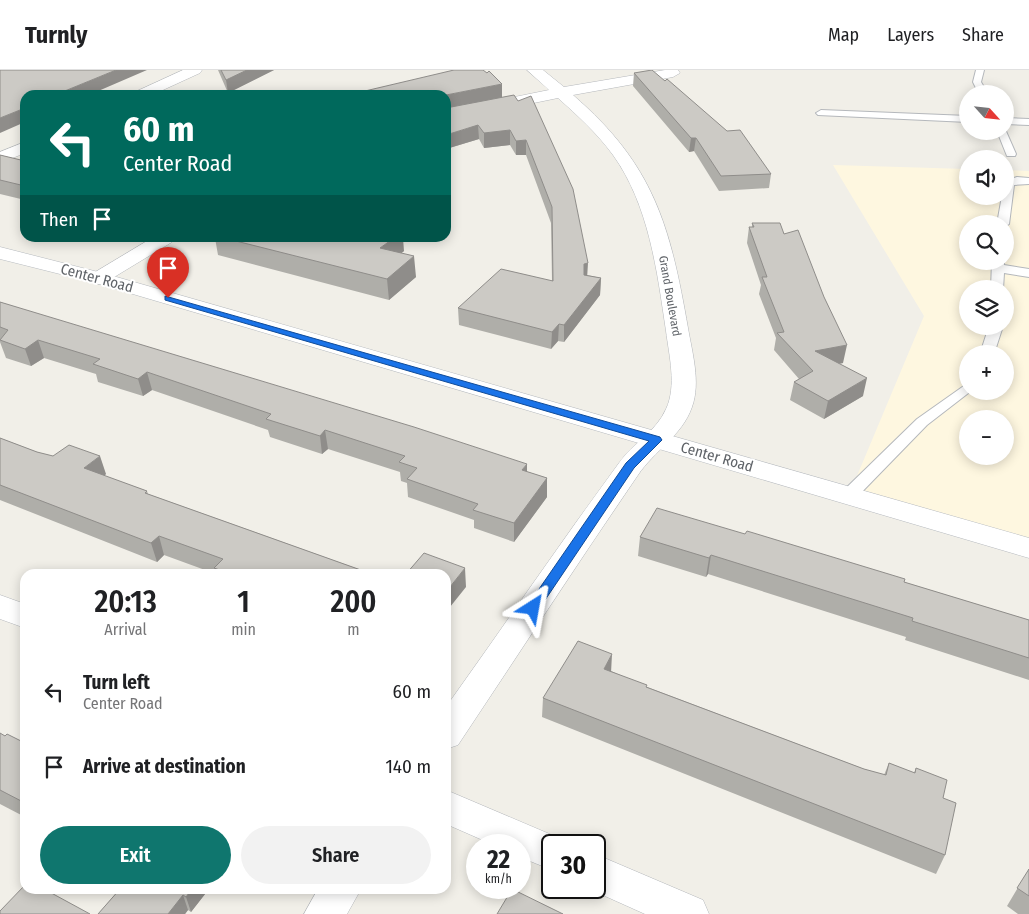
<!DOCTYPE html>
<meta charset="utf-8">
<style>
body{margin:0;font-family:"Fira Sans Condensed",sans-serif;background:#f2f2f2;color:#202124;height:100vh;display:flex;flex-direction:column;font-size:19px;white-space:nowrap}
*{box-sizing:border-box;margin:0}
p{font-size:16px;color:#757577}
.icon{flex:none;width:28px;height:28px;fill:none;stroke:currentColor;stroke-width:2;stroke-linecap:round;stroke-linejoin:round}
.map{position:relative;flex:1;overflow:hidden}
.panel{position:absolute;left:20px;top:499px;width:431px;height:325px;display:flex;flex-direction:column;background:#fff;border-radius:15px;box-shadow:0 2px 12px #0003}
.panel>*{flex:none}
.top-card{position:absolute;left:20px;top:20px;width:431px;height:152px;border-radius:15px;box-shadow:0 2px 12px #0003;background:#00695c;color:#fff;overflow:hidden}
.needle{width:32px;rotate:117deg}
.buttons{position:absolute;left:959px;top:15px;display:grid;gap:10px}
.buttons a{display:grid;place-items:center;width:55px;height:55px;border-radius:50%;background:#fff;box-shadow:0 2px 12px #0003;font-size:25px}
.speed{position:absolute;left:466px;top:764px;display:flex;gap:10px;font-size:25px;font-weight:700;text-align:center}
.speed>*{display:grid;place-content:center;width:65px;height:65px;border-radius:50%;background:#fff;box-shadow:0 2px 12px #0003;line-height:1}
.speed small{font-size:12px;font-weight:400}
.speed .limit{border:2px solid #111;border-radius:8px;background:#fff;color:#111}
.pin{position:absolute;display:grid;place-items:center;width:42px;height:42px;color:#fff;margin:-51px -21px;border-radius:50% 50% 50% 0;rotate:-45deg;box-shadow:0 0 5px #0007}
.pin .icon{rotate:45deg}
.me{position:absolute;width:55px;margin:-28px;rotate:34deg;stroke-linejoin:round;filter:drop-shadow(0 0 4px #0008)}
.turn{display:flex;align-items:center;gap:18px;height:105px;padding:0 20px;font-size:22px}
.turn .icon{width:65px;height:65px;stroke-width:2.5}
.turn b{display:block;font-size:35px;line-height:42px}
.then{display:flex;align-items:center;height:48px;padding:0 20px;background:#0003;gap:10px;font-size:19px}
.eta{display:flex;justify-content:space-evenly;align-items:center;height:85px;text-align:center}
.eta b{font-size:30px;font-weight:600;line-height:35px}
.primary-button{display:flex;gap:10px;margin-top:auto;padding:10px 20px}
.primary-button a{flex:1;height:58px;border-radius:30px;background:#0f766e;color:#fff;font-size:20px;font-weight:600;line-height:58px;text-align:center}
.primary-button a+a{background:#f2f2f2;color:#202124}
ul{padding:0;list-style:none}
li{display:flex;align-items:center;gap:15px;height:75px;padding:0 20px}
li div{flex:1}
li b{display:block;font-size:19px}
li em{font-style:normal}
header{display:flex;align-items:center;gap:30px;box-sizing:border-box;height:70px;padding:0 25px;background:#fff;border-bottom:1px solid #e0e0e0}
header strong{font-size:24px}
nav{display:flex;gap:28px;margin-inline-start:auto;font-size:18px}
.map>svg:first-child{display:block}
.commercial{fill:#fef7e0;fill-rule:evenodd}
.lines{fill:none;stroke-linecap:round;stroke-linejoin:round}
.lane-casing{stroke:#b5b8bc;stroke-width:2}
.street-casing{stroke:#b5b8bc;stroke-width:1}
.secondary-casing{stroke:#b6babf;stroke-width:1}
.lane{fill:#fff;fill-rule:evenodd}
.street{fill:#fff;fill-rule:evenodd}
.secondary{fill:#fff;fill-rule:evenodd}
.wall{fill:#afaea9}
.shaded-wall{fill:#8f8d8a}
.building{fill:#cccac5;stroke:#8f8d8a}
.route{fill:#1a73e8;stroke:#114b97}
.labels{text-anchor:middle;stroke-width:4;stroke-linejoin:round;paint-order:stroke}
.far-street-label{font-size:12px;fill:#5f6368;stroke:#fff}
.street-label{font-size:15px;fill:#5f6368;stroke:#fff}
</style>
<header>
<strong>Turnly</strong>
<nav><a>Map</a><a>Layers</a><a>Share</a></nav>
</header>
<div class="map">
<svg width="1029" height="844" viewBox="0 0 1029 844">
<rect width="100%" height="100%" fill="#f1efe8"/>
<!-- commercial -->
<path class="commercial" d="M833 95 967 99 968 126H1005V100L1029 101V478L849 425 924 246ZM968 154H1005V191H968ZM968 219H1005V256H968ZM968 284H1005V321H968ZM968 349H1005V386H968Z"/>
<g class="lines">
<defs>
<path id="lane" d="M976 0H984L981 12 988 24H979L973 12Z
M821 40 968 46V52L818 45 816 43Z
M1005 48 1029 49V55L1005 54Z
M1005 59 1016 84 1015 86H1007L997 61H1005Z
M1017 107 1029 108V114L1014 115 1009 154 1005 157V154H997L1002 126H1005V111Z
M992 191H1004V195L1029 199V207L1004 203 1003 219H991Z
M989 256H1003L994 284H980Z
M968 313V321H971L927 355 855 429H843L841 425 843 421 917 349Z"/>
<path id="street" d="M183 0H202L200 3 152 25H132L135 22Z
M527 0H543L564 17 665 0H678L680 3 673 7 573 25C654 95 670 155 688 258 692 282 701 312 692 337 682 366 654 381 638 405 577 494 518 585 458 675L446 679V637C504 556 560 473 619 393 633 373 656 362 666 339 677 316 669 285 666 261 657 201 649 135 613 85 597 63 577 45 558 28L446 51V41L549 20Z
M25 72V83L0 93V82Z
M152 168H175L172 172 106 212 99 214 92 212 89 208 92 204Z
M0 525 25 534V558L0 549Z
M446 720 566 771 568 775H552V800L520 787V775H494L446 754Z
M595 784 703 830 709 844H645L587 818H595Z
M318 819H361L347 844H304Z"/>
<path id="secondary" d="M0 177 106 204 1029 468V488L92 212 0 189Z"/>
</defs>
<!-- lane casing -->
<use href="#lane" class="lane-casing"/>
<!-- street casing -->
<use href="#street" class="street-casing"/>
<!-- secondary casing -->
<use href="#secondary" class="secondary-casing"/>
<!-- lane -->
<use href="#lane" class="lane"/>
<!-- street -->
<use href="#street" class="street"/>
<!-- secondary -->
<use href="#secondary" class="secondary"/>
</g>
<!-- wall -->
<path class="wall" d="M218 0H274L228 23Z
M634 3 771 104 769 118 719 121 694 81 689 82 633 16Z
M514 25 587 205 601 208 600 225 564 272 558 271 551 279 459 255 458 238 552 211 551 153 526 85H516L510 75 484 78 479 69 446 79 502 28Z
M0 85 25 91V130L0 124Z
M752 153 784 164 843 293 839 294 863 326 824 349 790 330 794 312 799 309 774 280 776 268 759 224 761 215 747 173 749 157H752Z
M215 168H337L404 181 401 183 416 207 389 230 218 185Z
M0 232 547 408V427L514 472 474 458V450L408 427 407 413 401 411 400 402 328 379 322 384 270 367 268 360 152 320 143 326 98 312 96 304 44 288 31 296 6 288 0 272Z
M0 368 37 382 106 404 104 406 147 421 148 424 372 504H216L164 485 157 492 0 430Z
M640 467 904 512 1029 550V610L905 570 906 567 708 504 706 507 638 486Z
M611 601 647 617 864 699 884 705 889 693 914 703 916 698 943 728 945 785 936 804 542 647 543 628Z
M0 663 5 666 25 673V747L0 734Z
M1029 799V844H1018L1007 836Z
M120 819H209L191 842 188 840 185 844H98Z"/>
<!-- shaded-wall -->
<path class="shaded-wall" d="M116 0H147L89 25H55Z
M247 0H274L228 23 226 10Z
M502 14V28L446 39V25Z
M25 38V52L0 63V48Z
M478 55 479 69 446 79V65Z
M510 60V75L484 78V63Z
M691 68H696L694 81 689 82Z
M526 70V85H516V71Z
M394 168H403L404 181 382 199 380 178Z
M414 186 416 207 389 230 387 209Z
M588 193 587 209 583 210 584 194Z
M601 208 600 225 564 272V255Z
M559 254 558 271 551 279 552 262Z
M38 270 44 288 31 296 25 279Z
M847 275 843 293 811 298 815 281Z
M147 302 152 320 143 326 138 309Z
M867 308 863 326 824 349 828 331Z
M325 360 328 379 322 384 320 366Z
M100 386 106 404 90 417 84 398Z
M527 394V412L522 400Z
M547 408V427L514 472V453Z
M159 466 164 485 157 492 151 473Z
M711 485 708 504 706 507 709 488Z
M465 498 466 517 446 542V522Z
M612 584 611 603 604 599Z
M192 819H209L191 842 186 827Z
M183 825 188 840 185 844H168Z"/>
<!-- building -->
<path class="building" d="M0 0H116L55 25H25V38L0 48Z
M221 0H247L226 10Z
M454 0H483L487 3 489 1 502 14 446 25H348Z
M652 0 665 11 667 9 727 61 740 60 771 104 721 106 696 68H691L634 3Z
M514 25 518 31 531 26 573 119 588 193 584 194V205L601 208 564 255 559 254 552 262 458 238 501 199 553 211 552 137 526 70 516 71 510 60 484 63 478 55 446 65V38Z
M0 85 25 91V116L0 110Z
M752 153H780L784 164 798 160 824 227 847 275 815 281 867 308 828 331 794 312 813 301 777 263 784 262 762 207H767L749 157H754Z
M224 168H394L380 178 414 186 387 209Z
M0 232 414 357 527 394 522 400 547 408 514 453 473 440 478 434 407 409 417 398 399 392 405 386 325 360 320 366 266 349 271 344 147 302 138 309 93 294 100 289 38 270 25 279 0 270 8 260 0 257Z
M0 368 37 382 53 386 69 375 100 386 84 398 147 421 145 423 372 504H231L214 498 223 489 159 466 151 473 0 415Z
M657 438 745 464 747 461 905 509 904 512 1029 550V588L912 551 913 548 711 485 709 488 640 467Z
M424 483 465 498 446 522V504H406Z
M578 571 612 584 604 599 647 615 646 617 864 699 886 705 889 693 915 703 916 698 947 710 943 728 956 733 945 785 543 628Z
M0 663 5 666 7 664 25 673V733L0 720Z
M1029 799V826L1017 818Z
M25 815V819H44L90 844H0V841Z
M120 819H192L186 827 183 825 168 844H98Z
M512 819 563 844H497Z"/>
<!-- route -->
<path class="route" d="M165 226 660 367 662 370 634 398 537 542H528L526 538 528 535 626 393 649 371 165 230Z"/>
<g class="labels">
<!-- far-street labels -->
<g class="far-street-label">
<text transform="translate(670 226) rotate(80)" y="4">Grand Boulevard</text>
</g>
<!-- street labels -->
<g class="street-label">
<text transform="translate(97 208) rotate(15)" y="5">Center Road</text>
<text transform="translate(717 387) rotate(16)" y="5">Center Road</text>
</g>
</g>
</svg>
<div class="buttons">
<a><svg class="needle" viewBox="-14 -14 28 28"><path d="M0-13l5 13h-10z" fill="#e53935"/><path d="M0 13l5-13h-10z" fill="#757577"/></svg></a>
<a><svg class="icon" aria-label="sound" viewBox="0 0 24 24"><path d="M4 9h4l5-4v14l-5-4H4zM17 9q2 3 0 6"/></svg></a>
<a><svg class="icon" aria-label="search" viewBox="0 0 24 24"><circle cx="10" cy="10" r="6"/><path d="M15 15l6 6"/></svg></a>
<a><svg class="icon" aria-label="layers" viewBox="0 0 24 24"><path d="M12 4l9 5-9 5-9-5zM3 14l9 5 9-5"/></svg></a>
<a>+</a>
<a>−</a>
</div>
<div class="speed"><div>22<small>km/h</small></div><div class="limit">30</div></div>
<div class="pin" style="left:168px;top:228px;background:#d93025"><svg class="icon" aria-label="arrive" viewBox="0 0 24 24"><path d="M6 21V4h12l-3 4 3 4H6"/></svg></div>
<svg class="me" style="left:533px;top:538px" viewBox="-20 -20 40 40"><path d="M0-17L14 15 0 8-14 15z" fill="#1a73e8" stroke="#fff" stroke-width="4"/></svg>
<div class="top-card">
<div class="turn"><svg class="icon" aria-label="left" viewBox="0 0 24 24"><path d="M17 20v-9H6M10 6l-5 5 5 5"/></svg><div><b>60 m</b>Center Road</div></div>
<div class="then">Then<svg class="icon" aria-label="arrive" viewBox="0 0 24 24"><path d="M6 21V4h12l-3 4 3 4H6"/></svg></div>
</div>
<section class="panel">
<div class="eta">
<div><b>20:13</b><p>Arrival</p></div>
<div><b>1</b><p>min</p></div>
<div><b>200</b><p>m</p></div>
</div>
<ul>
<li><svg class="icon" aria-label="left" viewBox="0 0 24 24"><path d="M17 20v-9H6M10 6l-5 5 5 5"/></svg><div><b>Turn left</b><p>Center Road</p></div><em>60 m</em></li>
<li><svg class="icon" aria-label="arrive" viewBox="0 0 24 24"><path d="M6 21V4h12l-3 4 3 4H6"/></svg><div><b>Arrive at destination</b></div><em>140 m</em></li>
</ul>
<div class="primary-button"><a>Exit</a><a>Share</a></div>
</section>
</div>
